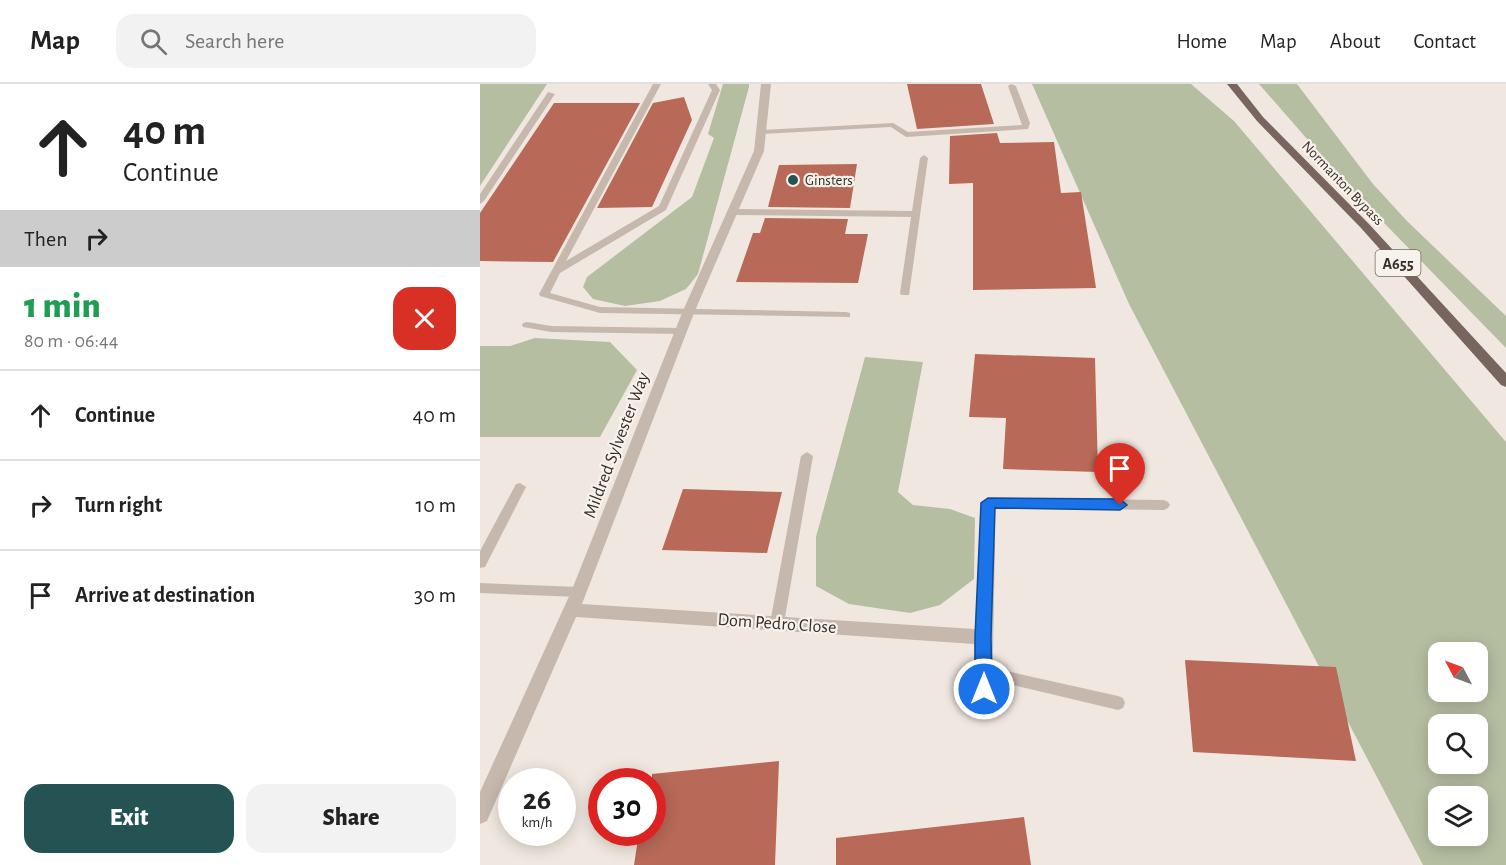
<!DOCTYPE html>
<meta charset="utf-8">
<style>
body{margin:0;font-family:"Alegreya Sans",sans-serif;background:#f2f2f2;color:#222;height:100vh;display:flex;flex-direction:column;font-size:22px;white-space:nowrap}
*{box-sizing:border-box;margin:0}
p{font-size:20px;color:#767676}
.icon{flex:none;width:33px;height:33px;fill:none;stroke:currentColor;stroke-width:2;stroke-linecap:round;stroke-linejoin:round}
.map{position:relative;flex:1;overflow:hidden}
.side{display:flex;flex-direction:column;background:#fff;width:480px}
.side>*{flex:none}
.top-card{background:#fff;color:#222;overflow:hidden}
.needle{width:39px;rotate:311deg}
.fabs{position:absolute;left:948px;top:558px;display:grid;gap:12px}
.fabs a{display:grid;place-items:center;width:60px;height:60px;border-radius:12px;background:#fff;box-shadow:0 3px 15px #0003;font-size:30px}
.speed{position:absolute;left:18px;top:684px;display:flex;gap:12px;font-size:30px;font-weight:700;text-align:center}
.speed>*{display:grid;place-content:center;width:78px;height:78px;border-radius:50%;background:#fff;box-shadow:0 3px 15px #0003;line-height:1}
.speed small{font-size:15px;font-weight:400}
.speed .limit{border:9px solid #d22;background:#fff;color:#111}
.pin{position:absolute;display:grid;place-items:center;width:51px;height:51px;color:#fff;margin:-62px -26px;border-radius:50% 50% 50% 0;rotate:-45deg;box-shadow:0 0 6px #0007}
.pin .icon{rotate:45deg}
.me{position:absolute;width:66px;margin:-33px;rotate:0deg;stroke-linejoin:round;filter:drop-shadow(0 0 4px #0008)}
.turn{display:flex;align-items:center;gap:21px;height:126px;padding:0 24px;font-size:27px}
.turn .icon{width:78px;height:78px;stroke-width:2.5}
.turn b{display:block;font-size:42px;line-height:51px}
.then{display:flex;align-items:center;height:57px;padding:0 24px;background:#0003;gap:12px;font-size:22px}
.round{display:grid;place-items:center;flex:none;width:63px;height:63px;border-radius:18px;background:#f2f2f2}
.overview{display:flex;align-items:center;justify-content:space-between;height:102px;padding:0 24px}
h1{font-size:36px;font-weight:800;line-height:45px;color:#1e9e55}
.primary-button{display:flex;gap:12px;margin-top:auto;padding:12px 24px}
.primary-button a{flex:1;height:69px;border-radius:18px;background:#255353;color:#fff;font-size:24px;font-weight:800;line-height:69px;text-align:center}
.primary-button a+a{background:#f2f2f2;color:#222}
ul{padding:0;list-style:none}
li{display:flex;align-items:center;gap:18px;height:90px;padding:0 24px;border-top:2px solid #e0e0e0}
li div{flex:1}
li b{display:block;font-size:22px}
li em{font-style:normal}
header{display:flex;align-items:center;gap:36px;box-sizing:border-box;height:84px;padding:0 30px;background:#fff;border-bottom:2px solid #e0e0e0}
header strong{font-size:28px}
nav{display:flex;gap:33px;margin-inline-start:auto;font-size:21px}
.search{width:420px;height:54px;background:#f2f2f2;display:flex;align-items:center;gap:15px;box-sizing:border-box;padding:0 21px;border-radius:18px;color:#767676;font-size:22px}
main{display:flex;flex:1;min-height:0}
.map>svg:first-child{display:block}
.green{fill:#b6bea2;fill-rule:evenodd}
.building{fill:#b86957}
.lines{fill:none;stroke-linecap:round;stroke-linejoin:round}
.service{fill:#c7b8ad;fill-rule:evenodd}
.minor{fill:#c7b8ad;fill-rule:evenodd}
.primary{fill:#77655e;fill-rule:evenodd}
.route{fill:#1a73e8;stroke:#114b97;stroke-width:1.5}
.poi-dot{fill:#255353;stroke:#f8f2ec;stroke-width:2}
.labels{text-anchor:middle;stroke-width:4.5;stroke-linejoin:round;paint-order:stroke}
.far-poi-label{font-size:15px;fill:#372e2b;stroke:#f8f2ec;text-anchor:start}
.far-street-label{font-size:15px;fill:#372e2b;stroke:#f8f2ec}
.shield{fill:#f8f2ec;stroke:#716965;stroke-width:1.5}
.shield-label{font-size:16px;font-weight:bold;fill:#372e2b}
.street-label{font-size:18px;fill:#372e2b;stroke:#f8f2ec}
</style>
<header>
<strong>Map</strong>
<div class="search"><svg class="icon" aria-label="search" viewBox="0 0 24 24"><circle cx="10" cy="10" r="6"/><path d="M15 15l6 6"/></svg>Search here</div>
<nav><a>Home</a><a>Map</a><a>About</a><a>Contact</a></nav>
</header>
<main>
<section class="side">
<div class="top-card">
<div class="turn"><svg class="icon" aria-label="ahead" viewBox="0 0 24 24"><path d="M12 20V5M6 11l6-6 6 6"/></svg><div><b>40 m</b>Continue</div></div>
<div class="then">Then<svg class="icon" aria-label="right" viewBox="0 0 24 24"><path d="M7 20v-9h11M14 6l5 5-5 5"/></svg></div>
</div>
<div class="overview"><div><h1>1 min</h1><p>80 m · 06:44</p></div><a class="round" style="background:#d93025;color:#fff"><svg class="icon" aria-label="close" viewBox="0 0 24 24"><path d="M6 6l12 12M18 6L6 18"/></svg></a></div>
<ul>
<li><svg class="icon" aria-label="ahead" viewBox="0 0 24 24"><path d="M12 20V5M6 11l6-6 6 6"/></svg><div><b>Continue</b></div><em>40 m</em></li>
<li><svg class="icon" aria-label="right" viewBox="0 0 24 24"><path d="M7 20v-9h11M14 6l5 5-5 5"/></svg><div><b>Turn right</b></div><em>10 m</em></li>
<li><svg class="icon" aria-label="arrive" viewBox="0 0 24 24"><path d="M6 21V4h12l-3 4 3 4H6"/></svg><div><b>Arrive at destination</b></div><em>30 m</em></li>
</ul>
<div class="primary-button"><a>Exit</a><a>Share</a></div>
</section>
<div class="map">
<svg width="1026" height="781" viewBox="0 0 1026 781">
<rect width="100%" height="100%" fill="#f0e8e0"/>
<!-- green -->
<path class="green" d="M0 0H67L0 102Z
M243 0H269V3L218 190 206 205 180 217 145 222 113 215 103 203 107 193 212 113 234 54 228 50Z
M552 0H711L754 37 1026 358V781H943L649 220ZM958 568H998V608H958ZM958 640H998V680H958ZM958 712H998V752H958Z
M779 0H817L893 100 927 137 1026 232V264L868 102Z
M55 254 130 258 157 286 120 353H0V262H30Z
M385 273 443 278 418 408 433 421 470 425 495 434 494 495 460 521 430 529 369 520 336 502V453Z"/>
<!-- building -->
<path class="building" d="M427 0H501L514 40 437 45Z
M204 13 212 36 172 123 117 124 173 19Z
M74 19H160L73 178 0 177V129Z
M517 49 520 59 574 58 581 109 601 108 616 204 493 206V99L469 100 470 52Z
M377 80 370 124 288 123 299 81Z
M285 134 368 135 365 150H388L378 199 256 198 273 149H280Z
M495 270 615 274 618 388 523 385 526 334 489 333Z
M203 405 302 408 287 469 182 466Z
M705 576 856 583 876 677 713 668Z
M299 677 295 781H154L159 748H172V690Z
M544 733 551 781H356V754Z"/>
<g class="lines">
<!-- service -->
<path class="service" d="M173 0H181L86 177 179 122 232 6 228 0H236L240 6 186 126 80 189 70 209 120 223 366 228 370 229V233L120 229 60 212 59 210Z
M531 0 536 2 550 39 548 45 426 53 411 43 282 50 278 48 282 46 413 39 428 48 542 41 528 2Z
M68 8 75 10 4 117 0 120V110Z
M444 71 448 74 429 211H421L420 209 431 133 251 131 247 128 251 125 432 127 440 74Z
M47 238 71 242 201 244 206 247 201 250 71 248 43 243 42 241 43 239Z
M327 368 333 372 304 539 302 543 297 545 292 543 290 539 321 372Z
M40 399 46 403 5 483 0 484V467L36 400Z
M508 414 684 416 688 418 690 421 688 424 684 426 514 424 513 460 512 464H502L501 460 502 419 504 416Z
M0 499 99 503 104 504 106 508 104 512 99 513 0 509Z
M504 582 638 612 643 614 645 619 643 624 638 626 504 594 499 592 497 588 499 584Z"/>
<!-- minor -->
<path class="minor" d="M281 0H291L284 67 214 229 102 520 495 545 499 460 501 456 507 454 513 456 515 460 512 622 509 628 503 630 497 628 494 622V560L96 533 7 737 0 740V708L91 508 202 229 274 67Z"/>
<!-- primary -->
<path class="primary" d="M747 0H757L783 33 889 140 1026 289V303L1021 301 881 144 777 37Z"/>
</g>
<!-- route -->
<path class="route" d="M508 414 640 415 647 421 640 426 515 424 511 553 512 605 509 610 504 612 498 610 495 605V553L501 419Z"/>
<!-- markers -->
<circle class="poi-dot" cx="313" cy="96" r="6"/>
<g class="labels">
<!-- far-poi labels -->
<g class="far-poi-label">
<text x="325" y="101">Ginsters</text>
</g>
<!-- far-street labels -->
<g class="far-street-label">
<text transform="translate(863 99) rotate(46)" y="5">Normanton Bypass</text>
</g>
<!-- shield labels -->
<rect class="shield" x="895.5" y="166" width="45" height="26" rx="4.5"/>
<g class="shield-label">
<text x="918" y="185">A655</text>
</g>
<!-- street labels -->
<g class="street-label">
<text transform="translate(136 361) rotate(-69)" y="6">Mildred Sylvester Way</text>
<text transform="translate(297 539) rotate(4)" y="6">Dom Pedro Close</text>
</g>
</g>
</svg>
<div class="fabs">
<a><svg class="needle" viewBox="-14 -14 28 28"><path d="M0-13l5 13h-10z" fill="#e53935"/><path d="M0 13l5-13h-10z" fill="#767676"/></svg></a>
<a><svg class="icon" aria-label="search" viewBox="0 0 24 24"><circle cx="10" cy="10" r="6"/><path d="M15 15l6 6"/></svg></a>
<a><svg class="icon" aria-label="layers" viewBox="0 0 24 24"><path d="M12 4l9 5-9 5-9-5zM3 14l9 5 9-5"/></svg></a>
</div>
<div class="speed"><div>26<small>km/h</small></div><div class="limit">30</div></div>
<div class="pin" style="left:640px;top:421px;background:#d93025"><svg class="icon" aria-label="arrive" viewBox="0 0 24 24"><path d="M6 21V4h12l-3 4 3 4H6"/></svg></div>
<svg class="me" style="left:504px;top:605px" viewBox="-20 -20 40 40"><circle r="17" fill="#1a73e8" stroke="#fff" stroke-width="3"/><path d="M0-11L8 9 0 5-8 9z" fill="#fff"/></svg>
</div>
</main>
